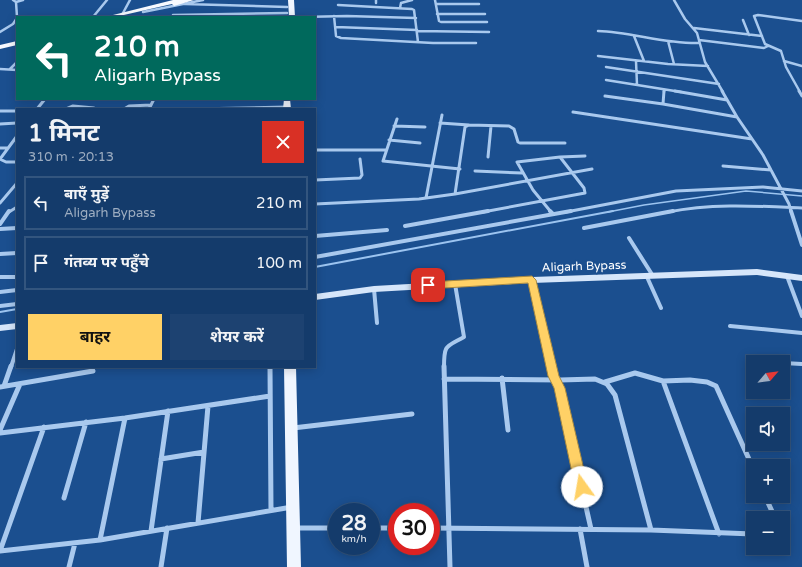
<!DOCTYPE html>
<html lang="hi">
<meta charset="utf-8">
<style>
body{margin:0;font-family:"Varela Round","Noto Sans Devanagari",sans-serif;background:#1d4271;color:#f1f3f6;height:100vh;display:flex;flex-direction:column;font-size:15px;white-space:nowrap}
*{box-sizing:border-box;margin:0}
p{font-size:13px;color:#9dadc1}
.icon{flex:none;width:22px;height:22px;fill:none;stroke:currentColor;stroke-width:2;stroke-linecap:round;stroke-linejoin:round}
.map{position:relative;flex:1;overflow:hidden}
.sheet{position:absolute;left:16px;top:108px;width:300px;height:260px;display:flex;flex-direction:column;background:#143b6b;border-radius:0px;box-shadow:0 2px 10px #0003,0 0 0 1px #33557e}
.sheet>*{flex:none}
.hud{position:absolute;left:16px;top:16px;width:300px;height:84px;border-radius:0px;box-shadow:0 2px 10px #0003,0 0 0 1px #33557e;background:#00695c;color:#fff;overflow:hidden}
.needle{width:26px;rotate:62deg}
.controls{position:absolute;left:746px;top:355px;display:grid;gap:8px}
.controls a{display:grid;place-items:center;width:44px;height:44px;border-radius:0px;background:#143b6b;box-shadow:0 2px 10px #0003,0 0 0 1px #33557e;font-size:20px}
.speed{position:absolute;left:328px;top:503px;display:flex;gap:8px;font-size:20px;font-weight:700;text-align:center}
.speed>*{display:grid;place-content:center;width:52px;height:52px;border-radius:50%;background:#143b6b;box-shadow:0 2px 10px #0003,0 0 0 1px #33557e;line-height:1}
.speed small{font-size:10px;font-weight:400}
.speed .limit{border:6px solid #d22;background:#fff;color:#111}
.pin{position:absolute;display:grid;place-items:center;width:34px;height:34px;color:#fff;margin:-17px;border-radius:8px;box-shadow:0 2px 6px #0006}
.me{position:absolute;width:44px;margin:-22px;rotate:347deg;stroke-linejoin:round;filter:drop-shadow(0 0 3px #0008)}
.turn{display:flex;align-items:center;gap:14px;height:84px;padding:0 12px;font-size:18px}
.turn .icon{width:52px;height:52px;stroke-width:2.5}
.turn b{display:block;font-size:28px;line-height:34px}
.round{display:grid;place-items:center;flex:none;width:42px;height:42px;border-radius:0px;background:#1d4271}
.head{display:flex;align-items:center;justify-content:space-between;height:68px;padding:0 12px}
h1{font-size:24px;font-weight:700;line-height:30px}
.primary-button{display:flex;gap:8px;margin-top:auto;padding:8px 12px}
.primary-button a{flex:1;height:46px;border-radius:0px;background:#ffd166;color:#111;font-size:16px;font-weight:700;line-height:46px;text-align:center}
.primary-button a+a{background:#1d4271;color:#f1f3f6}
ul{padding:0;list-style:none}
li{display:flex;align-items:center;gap:12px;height:54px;margin:0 8px 6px;padding:0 4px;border:2px solid #33557e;border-radius:0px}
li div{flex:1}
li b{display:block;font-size:15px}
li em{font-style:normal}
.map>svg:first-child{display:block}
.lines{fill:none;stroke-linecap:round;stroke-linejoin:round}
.stream-far1{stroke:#9cc4f0;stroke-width:1.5}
.stream{stroke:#9cc4f0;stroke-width:2}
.minor-far3{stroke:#a9c9ee;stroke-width:2.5}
.minor-far2{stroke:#a9c9ee;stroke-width:3}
.minor-far1{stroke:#a9c9ee;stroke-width:4}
.minor{stroke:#a9c9ee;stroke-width:5}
.secondary{fill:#d6e6fa;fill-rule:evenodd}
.primary{fill:#f0f6ff;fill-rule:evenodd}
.trunk{fill:#f8faff;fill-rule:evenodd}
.route{fill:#ffd166;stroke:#a68842}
.labels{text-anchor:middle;stroke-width:4;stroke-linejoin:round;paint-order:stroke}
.street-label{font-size:12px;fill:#fff;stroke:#1b4f8f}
</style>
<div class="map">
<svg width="802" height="567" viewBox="0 0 802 567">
<rect width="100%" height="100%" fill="#1b4f8f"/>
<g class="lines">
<!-- stream-far1 -->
<path class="stream-far1" d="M608 212 644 205 746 191 802 196"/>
<!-- stream -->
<path class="stream" d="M315 267 613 211
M0 312 17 309"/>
<!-- minor-far3 -->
<path class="minor-far3" d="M13 0 16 2 17 17
M376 0V3
M435 0 439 21 441 22H487
M674 0 685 19 697 33 705 62 723 92
M16 2 23 0
M185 4 287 7
M436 4H479
M338 5 412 9 414 10 418 42
M400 8 401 3 412 0
M143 12 203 0
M123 13 130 0
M437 14H485
M173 15 287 13
M334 16 336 36 341 38 433 43H476
M93 17 107 0
M302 17 347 16 416 18
M743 20 749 35
M336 27 417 30
M694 28 762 36
M417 31 489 32
M598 31C632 32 664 44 699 43
M0 32 13 24 17 18
M634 36 644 61
M699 40 764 48 768 46
M668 41 674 64
M598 56 668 64 708 66
M636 61 637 85
M784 61 802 66
M606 67 719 84
M0 69 17 70
M10 69 17 62
M606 80 681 92
M664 92V90
M800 92 786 67 781 51 765 44 754 16 758 15 802 21"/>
<!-- minor-far2 -->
<path class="minor-far2" d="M675 91 727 100
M722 91 737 117 763 155 789 204 791 212
M799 91 802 96
M605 96 663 104 737 117
M663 104 664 91
M37 109 45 99
M66 109 73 106 94 108
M124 109 129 106 151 105
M149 109 154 99
M194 109 287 107
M0 111H17
M573 112 752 139
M397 119 383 161 460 169
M440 123 469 125
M0 124 17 123
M394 126 425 127
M17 136 0 159 6 162H17
M389 140 420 143
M0 148H7
M315 150H386
M488 157 491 126
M723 166 771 170
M475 171 522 173
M315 180 360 178 362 175 360 159
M455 194 592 169
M426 198 442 115
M0 203 17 183
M315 204 419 199 455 194 465 127 469 125 509 126 514 129 518 142 520 143H565
M9 212 17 207
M483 212 585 193 584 188 560 157
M551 212 533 190 517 162 560 157 585 156
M566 212 676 191 763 187 802 191
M668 212C712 203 757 206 802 208"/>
<!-- minor-far1 -->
<path class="minor-far1" d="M550 211 553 214
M791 211 802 245
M0 224 9 211
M405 226 488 211
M584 228 673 211
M0 229 17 228
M315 236 387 230
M629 238 653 276
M0 254 17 253
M315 257 571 211
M787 276 802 316
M0 277H17
M647 277 661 308
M532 280 551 367
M374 289 377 323
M0 292 17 290
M0 306 17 304
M730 326 802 333
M760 362H768
M783 363 802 364
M11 367 17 349
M444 367C444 344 446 347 464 337L455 284"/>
<!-- minor -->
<path class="minor" d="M444 366 450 567
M551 366 553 376 559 388 591 529
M270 367 271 510
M502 378 508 430
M444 379 560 380 595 379 607 384 615 395 651 530
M663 381 719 534
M605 382 635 373 663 381 690 380 707 382 716 386 753 468
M4 386 11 366
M0 387 93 371
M293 428 412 414
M0 430 20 384
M0 433 125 418 270 396
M161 459 204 452
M765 496 775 518
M64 498 86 422
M198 523 208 406
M295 528H337
M371 528H397
M431 528 651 530 753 534
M580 529 587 567
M151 531 168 411
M100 540 125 418
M0 551 100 540 292 507
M0 551 44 427
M69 567 75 543
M161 567 167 528"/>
<!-- secondary -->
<path class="secondary" d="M757 269 802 275V281L757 275 532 283 374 292 315 300V294L374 286 532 277Z
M17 323V329L0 331V325Z"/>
<!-- primary -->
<path class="primary" d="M288 0H294L295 17H289Z
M284 99H290L291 109H283Z
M284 367H296L301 567H287Z"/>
<!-- trunk -->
<path class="trunk" d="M173 0H194L174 6 172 4 115 17H105Z
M17 41V45L0 49V45Z"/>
</g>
<!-- route -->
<path class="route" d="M532 276 536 280 559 376 565 388 588 487 586 491 582 493 577 491 575 487 554 388 548 376 528 283 428 289 424 285 428 282Z"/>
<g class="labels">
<!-- street labels -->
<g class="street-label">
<text transform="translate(584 266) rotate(-2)" y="4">Aligarh Bypass</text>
</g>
</g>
</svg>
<div class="controls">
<a><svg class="needle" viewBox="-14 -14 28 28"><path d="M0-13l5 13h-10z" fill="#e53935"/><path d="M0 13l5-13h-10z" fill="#9dadc1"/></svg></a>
<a><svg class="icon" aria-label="sound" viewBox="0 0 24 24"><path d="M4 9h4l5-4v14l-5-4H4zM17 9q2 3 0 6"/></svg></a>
<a>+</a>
<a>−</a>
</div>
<div class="speed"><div>28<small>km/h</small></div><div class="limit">30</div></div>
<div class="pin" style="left:428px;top:285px;background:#d93025"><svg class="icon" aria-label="arrive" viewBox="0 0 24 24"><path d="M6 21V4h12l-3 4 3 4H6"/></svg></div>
<svg class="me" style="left:582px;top:487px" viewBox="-20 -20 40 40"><circle r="19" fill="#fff"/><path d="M0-13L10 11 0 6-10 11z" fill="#ffd166"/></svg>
<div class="hud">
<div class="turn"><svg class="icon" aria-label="left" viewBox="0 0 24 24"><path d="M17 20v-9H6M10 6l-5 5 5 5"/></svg><div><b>210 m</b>Aligarh Bypass</div></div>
</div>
<section class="sheet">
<div class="head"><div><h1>1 मिनट</h1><p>310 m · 20:13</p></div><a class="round" style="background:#d93025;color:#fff"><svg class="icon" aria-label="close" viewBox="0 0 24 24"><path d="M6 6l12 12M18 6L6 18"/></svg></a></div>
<ul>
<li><svg class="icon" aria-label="left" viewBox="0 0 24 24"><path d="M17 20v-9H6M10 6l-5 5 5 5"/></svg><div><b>बाएँ मुड़ें</b><p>Aligarh Bypass</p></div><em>210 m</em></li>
<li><svg class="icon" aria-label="arrive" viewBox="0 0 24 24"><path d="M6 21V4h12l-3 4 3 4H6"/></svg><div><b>गंतव्य पर पहुँचे</b></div><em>100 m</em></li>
</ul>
<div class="primary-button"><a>बाहर</a><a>शेयर करें</a></div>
</section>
</div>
